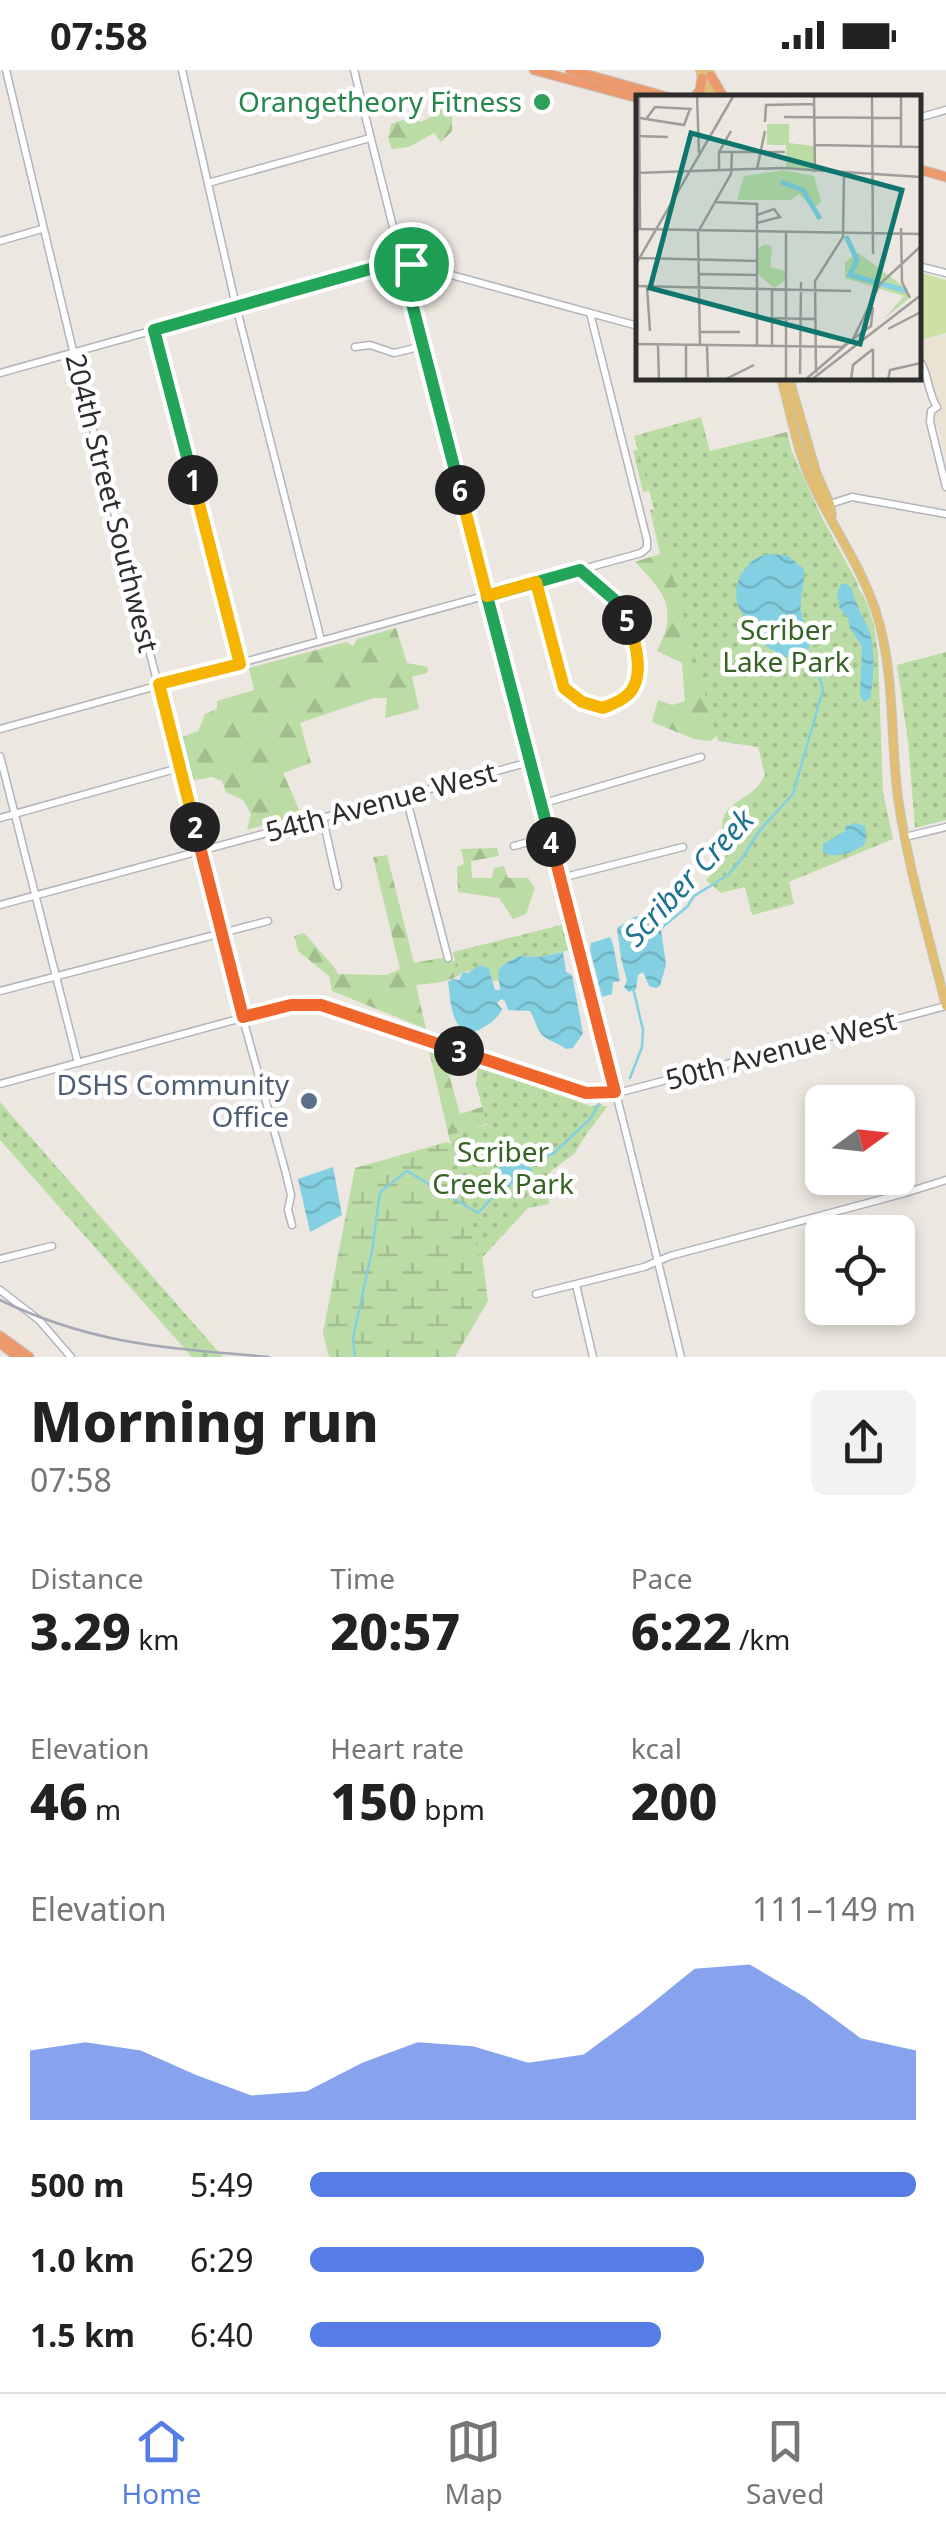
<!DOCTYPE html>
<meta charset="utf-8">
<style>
:root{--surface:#fff;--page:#f2f2f2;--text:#222;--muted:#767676;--line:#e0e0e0;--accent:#567de6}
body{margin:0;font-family:"Noto Sans",sans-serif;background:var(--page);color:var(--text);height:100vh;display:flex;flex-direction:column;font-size:38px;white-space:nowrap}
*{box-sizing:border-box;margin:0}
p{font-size:32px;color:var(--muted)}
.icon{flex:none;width:55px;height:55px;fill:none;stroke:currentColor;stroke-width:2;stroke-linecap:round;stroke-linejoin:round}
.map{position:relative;height:1287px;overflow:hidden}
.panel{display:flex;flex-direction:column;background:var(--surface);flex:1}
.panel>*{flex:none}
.needle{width:65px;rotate:75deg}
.controls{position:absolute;left:805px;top:1015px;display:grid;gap:20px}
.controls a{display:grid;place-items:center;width:110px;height:110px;border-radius:15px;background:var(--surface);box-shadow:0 5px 15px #0003;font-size:50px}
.pin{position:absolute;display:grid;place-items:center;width:85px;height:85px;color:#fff;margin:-42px;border:5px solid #fff;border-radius:50%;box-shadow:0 2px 10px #0007}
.km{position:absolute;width:50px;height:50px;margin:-25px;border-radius:50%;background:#222;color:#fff;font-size:28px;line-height:50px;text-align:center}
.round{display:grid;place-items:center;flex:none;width:105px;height:105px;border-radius:15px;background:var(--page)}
.summary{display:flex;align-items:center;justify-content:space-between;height:170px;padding:0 30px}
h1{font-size:55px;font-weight:800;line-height:75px}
.figures{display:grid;grid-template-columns:repeat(3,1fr);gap:15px;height:170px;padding:10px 30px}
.figures div{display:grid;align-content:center}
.figures b{font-size:50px;font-weight:800}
.figures small{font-size:28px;font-weight:400}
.figures p{font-size:28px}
.chart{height:280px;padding:20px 30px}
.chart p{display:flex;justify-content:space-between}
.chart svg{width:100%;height:180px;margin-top:10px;fill:var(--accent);opacity:.7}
ul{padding:0 30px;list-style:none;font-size:32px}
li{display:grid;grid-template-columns:160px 120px 1fr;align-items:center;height:75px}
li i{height:25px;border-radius:12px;background:var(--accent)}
.status{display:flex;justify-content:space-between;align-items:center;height:70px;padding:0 50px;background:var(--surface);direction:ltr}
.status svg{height:28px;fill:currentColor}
.tab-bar{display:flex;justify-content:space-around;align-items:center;height:140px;border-top:2px solid var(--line);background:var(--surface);font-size:28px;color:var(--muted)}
.tab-bar a{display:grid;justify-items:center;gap:5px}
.tab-bar .active{color:var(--accent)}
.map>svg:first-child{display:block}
.education{fill:#ece2d3}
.forest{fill:url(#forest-firs)}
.wetland{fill:url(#wetland-marsh)}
.park{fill:url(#park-dots)}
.pitch{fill:#cce2a2}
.water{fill:url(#water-waves)}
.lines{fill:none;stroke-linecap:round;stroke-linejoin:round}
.stream{stroke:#82d0e2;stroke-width:2.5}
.minor-casing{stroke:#b2b4bb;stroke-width:9}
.major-casing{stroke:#c4c4c4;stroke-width:10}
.highway-casing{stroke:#c4c4c4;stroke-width:11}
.minor{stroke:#fff;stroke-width:6}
.major{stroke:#e1be72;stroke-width:8}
.highway{stroke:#ec996d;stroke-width:9}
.tram{stroke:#a4a8b5;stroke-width:2.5}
.split-1-casing{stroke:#fff;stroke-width:20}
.split-2-casing{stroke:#fff;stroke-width:20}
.split-3-casing{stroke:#fff;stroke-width:20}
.split-4-casing{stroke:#fff;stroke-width:20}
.split-5-casing{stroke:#fff;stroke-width:20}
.split-6-casing{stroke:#fff;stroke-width:20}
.split-7-casing{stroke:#fff;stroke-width:20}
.split-1{stroke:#22a559;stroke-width:12}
.split-2{stroke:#f5b400;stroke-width:12}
.split-3{stroke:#f0652b;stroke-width:12}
.split-4{stroke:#f0652b;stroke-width:12}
.split-5{stroke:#22a559;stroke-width:12}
.split-6{stroke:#f5b400;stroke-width:12}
.split-7{stroke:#22a559;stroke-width:12}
.leisure-dot{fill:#2e9e5b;stroke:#fff;stroke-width:4}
.service-dot{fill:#5c6f8a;stroke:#fff;stroke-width:4}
.labels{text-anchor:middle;stroke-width:9;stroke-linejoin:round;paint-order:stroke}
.leisure-label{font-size:28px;fill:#27864d;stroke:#fff;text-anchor:end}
.street-label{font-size:28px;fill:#2d2d2d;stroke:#fff}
.park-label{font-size:28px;fill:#366324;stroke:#fff}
.service-label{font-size:28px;fill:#4e5e75;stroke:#fff;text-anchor:end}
.water-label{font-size:30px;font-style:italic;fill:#1e7390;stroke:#fff}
.inset-river{fill:none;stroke:#82d0e2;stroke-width:5}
.inset-road{fill:none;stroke:#a09d99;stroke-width:2.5}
.view{fill:#0f766e;fill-opacity:0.15;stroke:#0f766e;stroke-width:5}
.inset-edge{fill:none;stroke:#2d2d2d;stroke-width:5}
</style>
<div class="status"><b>07:58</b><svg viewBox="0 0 49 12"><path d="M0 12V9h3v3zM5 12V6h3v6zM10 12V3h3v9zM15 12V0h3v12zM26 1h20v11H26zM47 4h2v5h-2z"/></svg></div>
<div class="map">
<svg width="946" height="1287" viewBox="0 0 946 1287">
<defs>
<pattern id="forest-firs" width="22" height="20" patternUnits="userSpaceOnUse" patternTransform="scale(2.5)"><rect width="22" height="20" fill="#bcdca5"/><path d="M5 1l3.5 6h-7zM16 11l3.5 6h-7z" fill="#a2bd8e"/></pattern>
<pattern id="wetland-marsh" width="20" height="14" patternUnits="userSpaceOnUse" patternTransform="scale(2.5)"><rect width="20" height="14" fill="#bcdca5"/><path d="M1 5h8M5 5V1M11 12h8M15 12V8" fill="none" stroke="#a2bd8e"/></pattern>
<pattern id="park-dots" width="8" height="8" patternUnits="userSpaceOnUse" patternTransform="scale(2.5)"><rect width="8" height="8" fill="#bcdca5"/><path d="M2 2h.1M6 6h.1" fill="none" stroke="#a2bd8e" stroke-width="1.8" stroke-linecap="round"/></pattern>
<pattern id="water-waves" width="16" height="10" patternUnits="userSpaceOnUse" patternTransform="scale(2.5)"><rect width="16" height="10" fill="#82d0e2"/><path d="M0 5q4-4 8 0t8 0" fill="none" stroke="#71b3c2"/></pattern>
</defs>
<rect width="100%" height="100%" fill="#ede7e1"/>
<polygon class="education" points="946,265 946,386 919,286 918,273"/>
<g class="forest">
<polygon points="452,18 461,36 452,43 452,61 441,72 434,63 409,77 392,79 388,68 391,54 411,47 421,52 431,47 445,36 441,21"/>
<path d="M787,362L796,400L858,514L774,710L734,750L723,766C718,734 739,735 757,717C764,710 767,697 770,688L736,646L711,671L694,669L652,652L658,630L672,635L685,631L682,593L657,581C679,539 665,523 635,492L660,484L650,440L669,436L661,417L643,422L633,381L653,375L706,382Z"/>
<polygon points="396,558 407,593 428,597 427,603 412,607 419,639 385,648 387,628 373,628 300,653 311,693 283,703 301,744 247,760 251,744 243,730 226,722 222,711 212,707 190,711 180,668 198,661 205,644 217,639 217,631 254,620 249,598 346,572 353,576 357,569"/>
<polygon points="497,778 499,786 471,791 472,808 492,808 494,798 504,796 508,808 528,808 535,818 526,844 513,849 499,828 458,822 457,797 464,794 461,779"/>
<path d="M387,785L414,893L440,888L459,892L519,886L503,895L498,901L500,911H493L489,898L463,902C451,913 432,913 416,915L426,959L332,921L329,906L298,881L294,866L304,863L334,897L338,904L387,905L400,899L373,787Z"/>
<polygon points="429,981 444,987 460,1044 482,1037 510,1051 486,1054 470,1060 462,1076 450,1071"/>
</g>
<polygon class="wetland" points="597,1034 603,1034 579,1072 517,1136 482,1185 488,1231 455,1287 329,1287 323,1263 355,1098 447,1072 470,1082 572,1059"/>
<g class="park">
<polygon points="701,347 711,385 785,366 826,457 867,533 874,556 878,583 883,722 893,769 789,812 794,834 752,845 745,817 721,823 706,810 725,788 731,747 767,713 758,677 718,671 634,366"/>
<polygon points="946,582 946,750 915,758 908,672 897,595"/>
<polygon points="565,854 571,880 538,887 519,886 457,903 453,882"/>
<polygon points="478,997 591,1036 608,1036 587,1063 574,1084 547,1104 549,1134 528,1138 480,1190 449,1065 487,1055 476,1014"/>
<polygon points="0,1032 223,1287 192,1287 0,1070"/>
</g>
<polygon class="pitch" points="919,202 946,210 946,263 919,271"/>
<g class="water">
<path d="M769,484L787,485L804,499C806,513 799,526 801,541C804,561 817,565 804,588L796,591C784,585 763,578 755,566C754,564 755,561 754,558C749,548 739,543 737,532C733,509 747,488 769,484Z"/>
<path d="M841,514H846L852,518C854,534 865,548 870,563C875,578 874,613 870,628L864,632L860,626L862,577L850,558L848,548L839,537L837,523Z"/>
<path d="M855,753L865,756L866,770L863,776C851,782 835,790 823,782V774L845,761L846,756Z"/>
<polygon points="654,843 659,846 666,895 660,916 656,918 649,916 643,902 638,905 636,919 629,922 624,917 627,911 621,888 617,858 634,847"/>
<polygon points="610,867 613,874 620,911 613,912 612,924 602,927 590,880 591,873"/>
<path d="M563,882L566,902L572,905L583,963L573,978L566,979C558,972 545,971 540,962C535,955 535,949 530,941L508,940L505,931L501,929L497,933L502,939C497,951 482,959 470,964C450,956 451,931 448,912L453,909L459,910L463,902L468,903L480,895L489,898L495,920H500L498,901L503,895L519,886L538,887Z"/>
<path d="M523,1083L533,1101L519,1103L510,1117L489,1114C497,1097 504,1088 523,1083Z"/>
<polygon points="333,1097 342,1145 310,1162 298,1109"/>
</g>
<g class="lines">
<g class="stream">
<polyline points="660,859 687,837 694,826 728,805 743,787 760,760 793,724 823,620 819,605 804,588"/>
<polyline points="630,1008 642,977 643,960 633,918"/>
<polyline points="530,1093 554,1083 590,1049 599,1034"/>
<polyline points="355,1287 353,1268 372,1181 380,1122 407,1101 478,1143 501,1118"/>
</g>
<defs>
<g id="minor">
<polyline points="6,0 75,289 245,956 285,1100 291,1125 288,1140 292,1155"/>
<polyline points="182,0 236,236 321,570"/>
<path d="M354,0C459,430 578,857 681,1287"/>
<polyline points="918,48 946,40"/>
<polyline points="208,113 370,68"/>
<polyline points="0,171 42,159"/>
<polyline points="918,196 946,203"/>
<polyline points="408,217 413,202 422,197"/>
<polyline points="154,260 240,594"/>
<polyline points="355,277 370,275 394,283 423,276"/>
<path d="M918,289C929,302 927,322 937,337L931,341L930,352L946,417"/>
<polyline points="0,303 395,193 422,197 638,256"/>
<polyline points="830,434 852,427 946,444"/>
<path d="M536,512L564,618L582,633L603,638C612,634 623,630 630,622C647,601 632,552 617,533C607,521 592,511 581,501"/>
<polyline points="0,659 641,483 647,478 647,470 590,243"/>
<polyline points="0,686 78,993"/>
<polyline points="406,727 448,888"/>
<polyline points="541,734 701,687"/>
<polyline points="0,748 179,698"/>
<polyline points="323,749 338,816"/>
<polyline points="905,767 946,757"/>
<polyline points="514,776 550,766"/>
<polyline points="561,808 683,777"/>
<polyline points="0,835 530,692"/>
<polyline points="0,921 268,851"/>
<polyline points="0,1014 282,937 307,933 330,937 586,1023 625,1021 946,936"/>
<polyline points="0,1189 52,1176"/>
<polyline points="576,1215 593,1287"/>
<polyline points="0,1220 39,1250 71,1287"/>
<polyline points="536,1224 644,1197 670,1186 905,1123 946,1110"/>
</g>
<g id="major">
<polyline points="700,0 707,28"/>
<polyline points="709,0 716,28"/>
<path d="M781,308C791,344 797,383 814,417C839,469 872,511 883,569C894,621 891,675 898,728C908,798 929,867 946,936"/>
<polyline points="789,308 816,402 830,434 832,445"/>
</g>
<g id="highway">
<polyline points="534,0 638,28"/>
<polyline points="570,0 671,28"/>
<polyline points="711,6 724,28"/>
<polyline points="694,28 700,20 702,8"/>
<polyline points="918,99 946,107"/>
<polyline points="0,1266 29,1287"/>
<polyline points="0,1273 18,1287"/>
</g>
</defs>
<use href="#minor" class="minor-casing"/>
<use href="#major" class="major-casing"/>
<use href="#highway" class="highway-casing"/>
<use href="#minor" class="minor"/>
<use href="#major" class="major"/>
<use href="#highway" class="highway"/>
<path class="tram" d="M0,1230C93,1275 169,1278 269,1287"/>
</g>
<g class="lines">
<defs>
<polyline id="split-1" points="193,410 154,260 395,192 411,194"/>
<polyline id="split-2" points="193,410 240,594 159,614 195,757"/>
<polyline id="split-3" points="195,757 243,947 291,935 321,935 459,981"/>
<polyline id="split-4" points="459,981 586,1023 615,1022 551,772"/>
<polyline id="split-5" points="551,772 487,526 580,500 617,532 627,550"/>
<path id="split-6" d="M460,420L487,526L536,512L564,618L582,632L603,638C610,635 619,632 625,627C647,611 636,571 627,550"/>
<polyline id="split-7" points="411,194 422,197 413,202 408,218 460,420"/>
</defs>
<use href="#split-1" class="split-1-casing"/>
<use href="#split-2" class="split-2-casing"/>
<use href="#split-3" class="split-3-casing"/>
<use href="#split-4" class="split-4-casing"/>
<use href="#split-5" class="split-5-casing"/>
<use href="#split-6" class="split-6-casing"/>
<use href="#split-7" class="split-7-casing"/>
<use href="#split-1" class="split-1"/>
<use href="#split-2" class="split-2"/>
<use href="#split-3" class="split-3"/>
<use href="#split-4" class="split-4"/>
<use href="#split-5" class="split-5"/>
<use href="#split-6" class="split-6"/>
<use href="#split-7" class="split-7"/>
</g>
<circle class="leisure-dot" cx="542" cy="32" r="10"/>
<circle class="service-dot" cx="309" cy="1031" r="10"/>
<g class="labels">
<g class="leisure-label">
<text x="522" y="42">Orangetheory Fitness</text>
</g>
<g class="street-label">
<text transform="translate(112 433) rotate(76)" y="10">204th Street Southwest</text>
<text transform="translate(381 732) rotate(-15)" y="10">54th Avenue West</text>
<text transform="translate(781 980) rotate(-15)" y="10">50th Avenue West</text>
</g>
<g class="park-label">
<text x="786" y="570">Scriber<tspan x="786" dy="32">Lake Park</tspan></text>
<text x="503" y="1092">Scriber<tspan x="503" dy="32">Creek Park</tspan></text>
</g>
<g class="service-label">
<text x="289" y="1025">DSHS Community<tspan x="289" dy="32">Office</tspan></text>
</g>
<g class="water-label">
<text transform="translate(689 808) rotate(-47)" y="10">Scriber Creek</text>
</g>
</g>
<g transform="translate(636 25)">
<rect width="285" height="285" fill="#ede7e1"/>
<path d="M130,149L136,152L134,172L149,176V186L138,193L122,179V153Z" fill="#bcdca5"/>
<path d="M222,158L271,194L272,204L248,224L268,201L209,183V167Z" fill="#bcdca5"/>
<path d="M131,29H153V48L178,51V77L150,72V50H131ZM147,75L178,81L185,107L177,113L163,99L155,105H101L108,81Z" fill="#bcdca5"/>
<path class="inset-river" d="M145,87L167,95L184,124M210,141L221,165L214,180L271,196"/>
<path class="inset-road" d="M3,0L4,134M61,0L63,58M178,0L179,77M236,0L237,159M265,0V52M148,22L265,23M4,23L48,30L54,14M11,23L19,12L56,14M129,27L130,10L178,9M0,41L32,42M179,50L285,52M83,57H149M121,74L129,36M83,75V57L95,36M0,78L146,73L285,82M79,107L121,109V252M121,120L138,114L144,122L121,128M265,133L266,187L274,203M0,134L285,139M150,137V285M4,163L121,166M0,169L98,0M64,179L121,180M0,191L215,196M11,192L14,236M136,194V251M122,223L179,224M252,234L285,217M64,237H104M0,249L206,252L235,231L237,212M22,250L23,285M64,250L62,137L95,79L96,57M50,251V285M71,251L72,282M237,254V285M180,278L179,186L207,142L208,79M164,279L165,187M88,285L118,270M169,285L217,244L244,189L285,151M175,285L285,200M215,285L217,270L237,254M252,285L254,275L285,268"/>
<path class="view" d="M55,38L266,95L224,249L14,193Z"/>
<rect width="285" height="285" class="inset-edge"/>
</g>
</svg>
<div class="controls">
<a><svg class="needle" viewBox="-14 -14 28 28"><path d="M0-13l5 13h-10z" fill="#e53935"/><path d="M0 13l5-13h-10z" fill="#767676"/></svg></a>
<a><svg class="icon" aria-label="locate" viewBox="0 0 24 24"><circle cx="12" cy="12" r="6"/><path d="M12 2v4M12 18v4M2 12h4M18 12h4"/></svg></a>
</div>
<div class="pin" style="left:411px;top:194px;background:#1e9e55"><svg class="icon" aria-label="arrive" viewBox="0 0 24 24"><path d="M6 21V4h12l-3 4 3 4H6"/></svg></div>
<b class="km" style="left:193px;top:410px">1</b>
<b class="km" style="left:195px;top:757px">2</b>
<b class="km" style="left:459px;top:981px">3</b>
<b class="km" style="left:551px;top:772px">4</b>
<b class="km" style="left:627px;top:550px">5</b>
<b class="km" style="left:460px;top:420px">6</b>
</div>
<section class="panel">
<div class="summary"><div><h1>Morning run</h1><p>07:58</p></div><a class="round"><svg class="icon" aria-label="share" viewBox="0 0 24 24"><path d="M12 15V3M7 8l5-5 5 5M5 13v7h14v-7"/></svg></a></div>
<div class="figures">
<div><p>Distance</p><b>3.29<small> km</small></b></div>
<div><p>Time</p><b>20:57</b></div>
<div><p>Pace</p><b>6:22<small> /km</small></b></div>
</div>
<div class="figures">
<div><p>Elevation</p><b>46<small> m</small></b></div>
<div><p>Heart rate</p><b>150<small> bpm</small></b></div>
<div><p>kcal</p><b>200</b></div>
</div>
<div class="chart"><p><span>Elevation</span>111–149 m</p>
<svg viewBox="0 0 160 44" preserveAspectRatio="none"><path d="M0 44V27L10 25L20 27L30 33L40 38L50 37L60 30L70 25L80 26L90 30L100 28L110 18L120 7L130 6L140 14L150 24L160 27V44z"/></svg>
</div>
<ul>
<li><b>500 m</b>5:49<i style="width:100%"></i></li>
<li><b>1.0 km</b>6:29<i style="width:65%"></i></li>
<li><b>1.5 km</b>6:40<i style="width:58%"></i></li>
</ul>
</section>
<nav class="tab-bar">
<a class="active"><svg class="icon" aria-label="home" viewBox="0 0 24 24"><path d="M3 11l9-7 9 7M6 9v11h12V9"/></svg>Home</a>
<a><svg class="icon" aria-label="map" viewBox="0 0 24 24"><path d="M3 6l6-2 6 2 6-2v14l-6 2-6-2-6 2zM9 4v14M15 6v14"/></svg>Map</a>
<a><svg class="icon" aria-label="saved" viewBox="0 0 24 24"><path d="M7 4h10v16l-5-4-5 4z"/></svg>Saved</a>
</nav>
